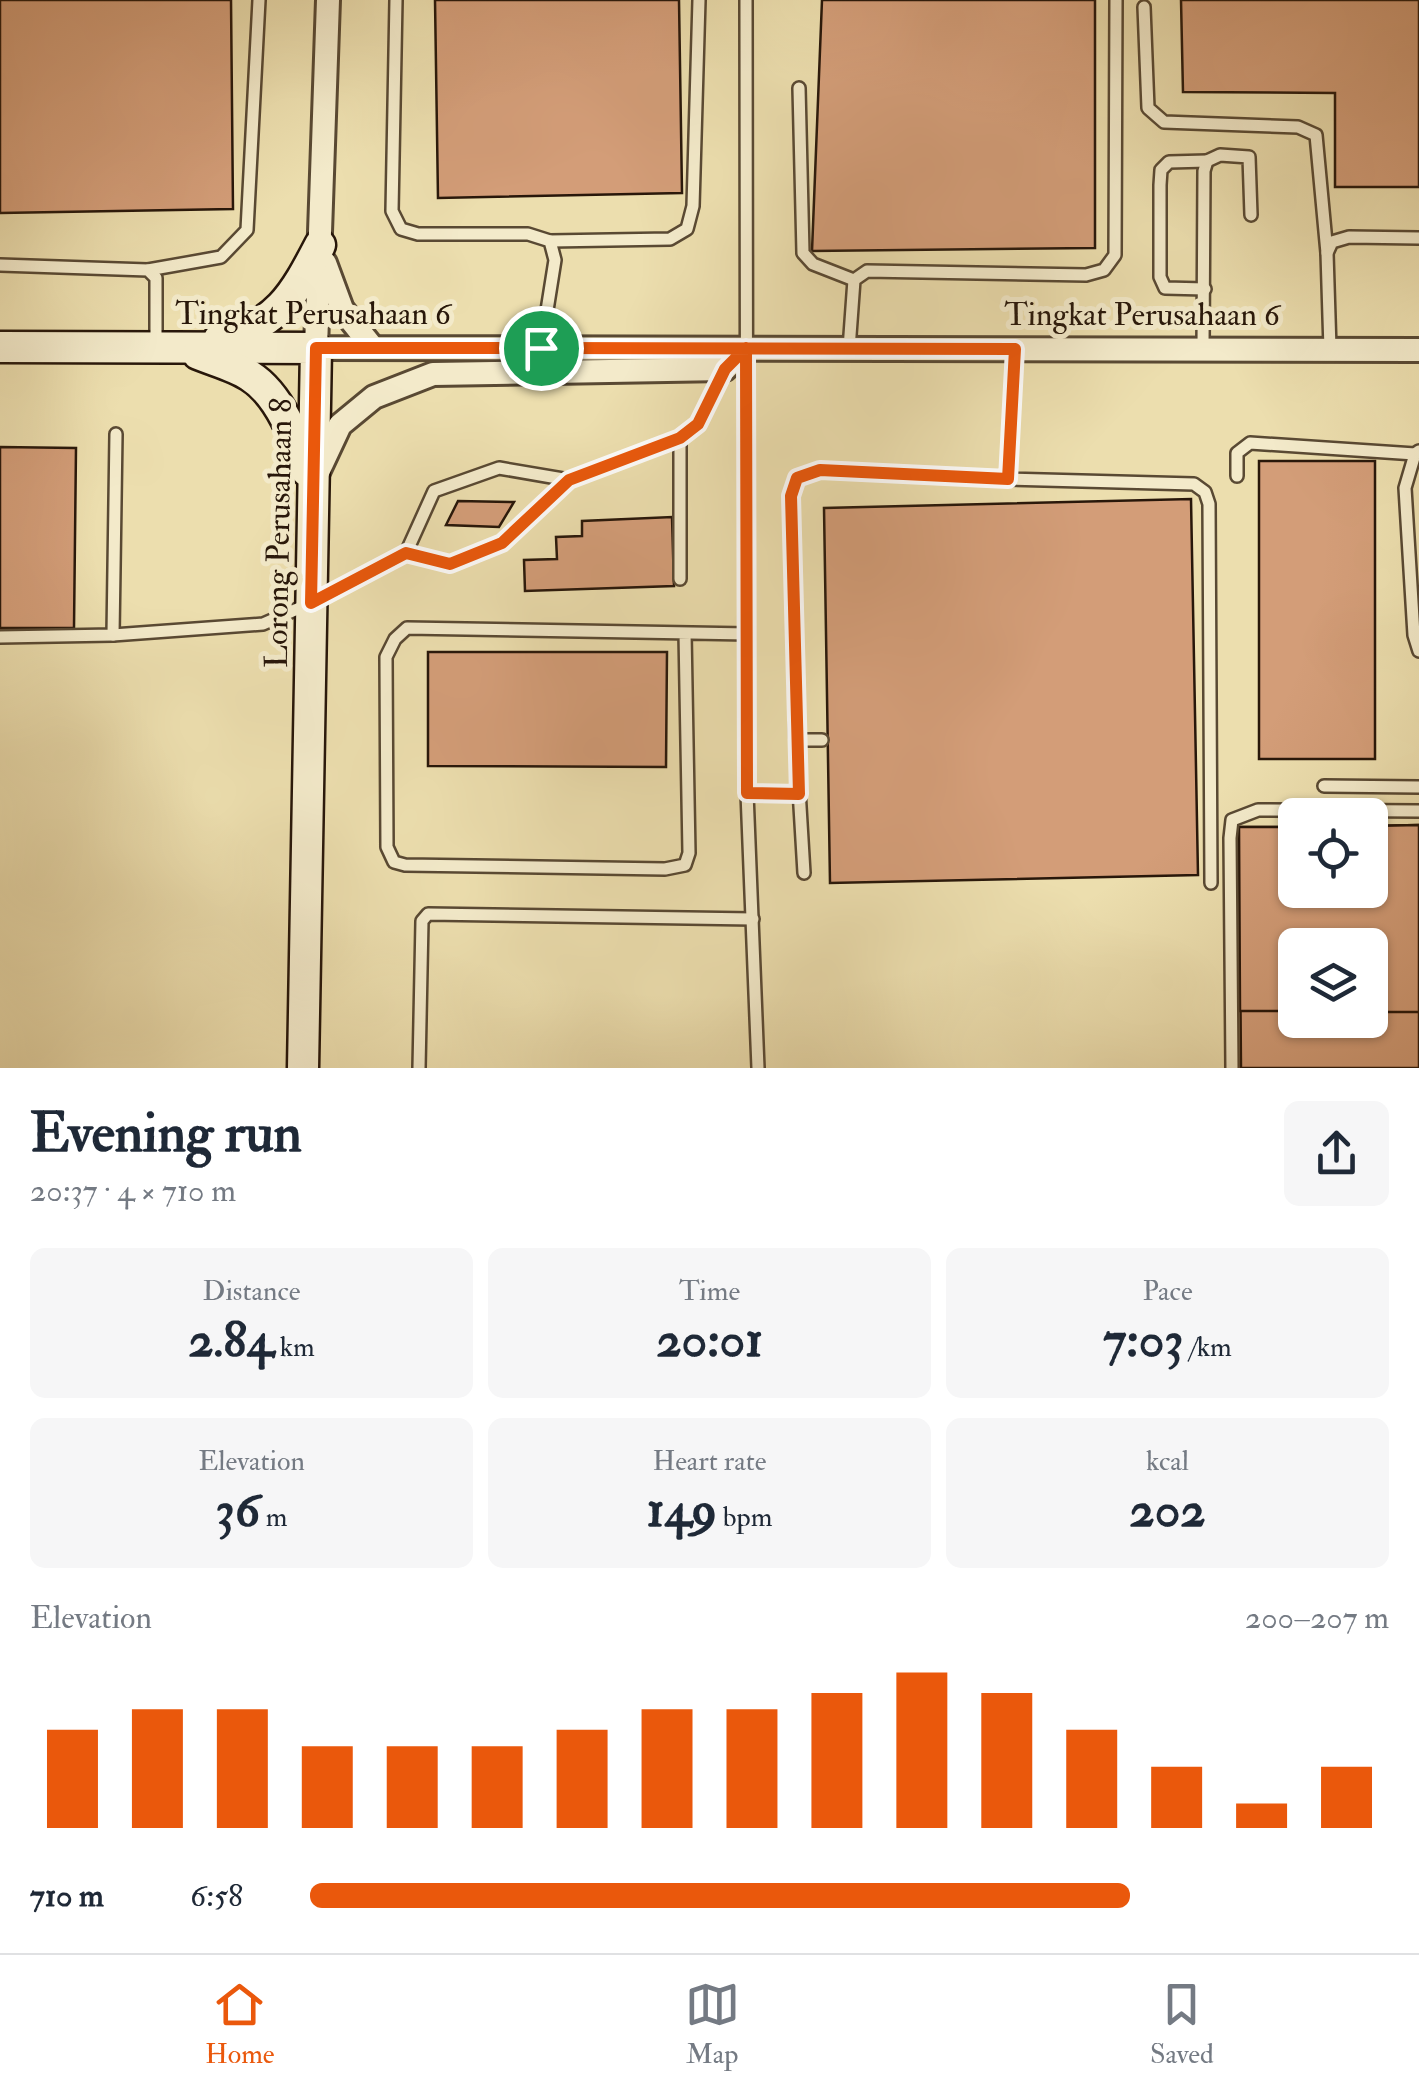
<!DOCTYPE html>
<meta charset="utf-8">
<style>
:root{--surface:#fff;--page:#f6f6f7;--text:#1f2937;--muted:#747a83;--line:#e0e1e3;--accent:#ea580c}
body{margin:0;font-family:"IM FELL Double Pica",serif;background:var(--page);color:var(--text);height:100vh;display:flex;flex-direction:column;font-size:38px;white-space:nowrap}
*{box-sizing:border-box;margin:0}
p{font-size:32px;color:var(--muted)}
.icon{flex:none;width:55px;height:55px;fill:none;stroke:currentColor;stroke-width:2;stroke-linecap:round;stroke-linejoin:round}
.map{position:relative;height:1068px;overflow:hidden}
.side{display:flex;flex-direction:column;background:var(--surface);flex:1}
.side>*{flex:none}
.controls{position:absolute;left:1278px;top:798px;display:grid;gap:20px}
.controls a{display:grid;place-items:center;width:110px;height:110px;border-radius:15px;background:var(--surface);box-shadow:0 2px 8px #0004;font-size:50px}
.pin{position:absolute;display:grid;place-items:center;width:85px;height:85px;color:#fff;margin:-42px;border:5px solid #fff;border-radius:50%;box-shadow:0 2px 10px #0007}
.round{display:grid;place-items:center;flex:none;width:105px;height:105px;border-radius:15px;background:var(--page)}
.summary{display:flex;align-items:center;justify-content:space-between;height:170px;padding:0 30px}
h1{font-size:55px;font-weight:700;line-height:75px}
.figures{display:grid;grid-template-columns:repeat(3,1fr);gap:15px;height:170px;padding:10px 30px}
.figures div{display:grid;align-content:center;border-radius:15px;background:var(--page);text-align:center}
.figures b{font-size:50px;font-weight:700}
.figures small{font-size:28px;font-weight:400}
.figures p{font-size:28px}
.chart{height:280px;padding:20px 30px}
.chart p{display:flex;justify-content:space-between}
.chart svg{width:100%;height:180px;margin-top:10px;stroke:var(--accent);stroke-width:6}
ul{padding:0 30px;list-style:none;font-size:32px}
li{display:grid;grid-template-columns:160px 120px 1fr;align-items:center;height:75px}
li i{height:25px;border-radius:12px;background:var(--accent)}
.tabs{display:flex;justify-content:space-around;align-items:center;height:140px;border-top:2px solid var(--line);background:var(--surface);font-size:28px;color:var(--muted)}
.tabs a{display:grid;justify-items:center;gap:5px}
.tabs .active{color:var(--accent)}
.map>svg:first-child{display:block}
.building{fill:#d39d78;stroke:#28170a;stroke-width:2.5;fill-rule:evenodd}
.lines{fill:none;stroke-linecap:round;stroke-linejoin:round}
.lane-casing{stroke:#594933;stroke-width:16}
.street-casing{stroke:#594933;stroke-width:28}
.secondary-casing{stroke:#28170a;stroke-width:35}
.lane{stroke:#f3eaca;stroke-width:11}
.street{stroke:#f3eaca;stroke-width:22}
.secondary{stroke:#f3eaca;stroke-width:30}
.route-casing{stroke:#fff;stroke-width:20}
.route{stroke:#ea580c;stroke-width:12}
.labels{text-anchor:middle;stroke-width:10;stroke-linejoin:round;paint-order:stroke}
.street-label{font-size:32px;fill:#28170a;stroke:#f3eaca}
</style>
<div class="map">
<svg width="1419" height="1068" viewBox="0 0 1419 1068">
<rect width="100%" height="100%" fill="#ecdeae"/>
<filter id="stains"><feTurbulence type="fractalNoise" baseFrequency=".002" numOctaves="4"/><feColorMatrix values="0 0 0 0 .2 0 0 0 0 .09 0 0 0 0 .02 0 0 0 .5 -.17"/></filter>
<radialGradient id="worn" r=".72"><stop offset=".6" stop-color="#630" stop-opacity="0"/><stop offset="1" stop-color="#630" stop-opacity=".3"/></radialGradient>
<g class="building">
<polygon points="0,0 231,0 233,209 0,213"/>
<polygon points="435,0 679,0 682,193 438,198"/>
<polygon points="822,0 1095,0 1095,248 812,251"/>
<polygon points="1181,0 1419,0 1419,187 1335,187 1335,93 1183,92"/>
<polygon points="0,447 76,448 74,628 0,628"/>
<rect x="1259" y="461" width="116" height="298"/>
<polygon points="1191,499 1198,875 830,883 824,508"/>
<polygon points="458,501 514,502 499,527 446,525"/>
<polygon points="672,517 674,586 525,591 524,560 557,559 556,537 582,536 582,521"/>
<polygon points="428,652 667,652 666,767 428,766"/>
<path d="M1419,825V1068H1241L1239,827H1295V890H1370V826ZM1295,945H1370V1020H1295Z"/>
<polygon points="1419,825 1419,1012 1370,1012 1370,945 1295,945 1295,1011 1240,1011 1239,827 1295,827 1295,890 1370,890 1370,826"/>
</g>
<g class="lines">
<defs>
<g id="lane">
<polyline points="396,0 392,211 401,229 418,234 528,234 550,241 555,260 541,348"/>
<polyline points="746,0 747,793 758,1068"/>
<polyline points="1144,7 1148,108 1164,122 1298,127 1316,135 1327,253"/>
<polyline points="799,88 803,253 813,264 854,280"/>
<polyline points="550,241 670,239 687,229 693,206 699,0"/>
<polyline points="0,265 148,270 156,278 156,347"/>
<polyline points="148,270 221,257 247,230 259,0"/>
<polyline points="1205,289 1165,288 1160,277 1160,185 1161,170 1169,162 1207,161"/>
<polyline points="849,349 854,280 867,271 1086,275 1104,270 1115,255 1116,0"/>
<polyline points="1015,349 1008,479 1194,484 1205,492 1209,504 1211,883"/>
<polyline points="1203,349 1204,171 1207,161 1220,155 1249,157 1251,215"/>
<polyline points="1330,349 1327,253 1332,242 1349,237 1419,238"/>
<polyline points="680,438 680,579"/>
<polyline points="1419,451 1415,454 1405,488 1414,635 1419,651"/>
<polyline points="1237,476 1237,453 1250,443 1415,454"/>
<polyline points="406,553 434,491 499,468 569,480"/>
<polyline points="685,633 689,853 685,865 665,869 405,865 394,862 387,847 386,657 395,639 407,628 748,634"/>
<polyline points="113,635 116,434"/>
<polyline points="0,637 113,635 263,624 311,603 406,553 450,564 502,543 569,480 680,438 698,425 725,369"/>
<polyline points="796,740 822,740"/>
<polyline points="1324,786 1419,787"/>
<polyline points="747,793 799,793"/>
<polyline points="804,873 796,740 791,497 797,478 819,470 1008,479"/>
<polyline points="419,1068 422,921 428,914 753,919"/>
<polyline points="1232,1068 1230,838 1232,820 1258,810 1419,811"/>
</g>
<g id="street">
<polyline points="328,0 316,348 1419,350"/>
<polyline points="325,263 342,309 373,348"/>
<polyline points="318,472 340,425 374,397 433,374 725,369 746,348"/>
</g>
<g id="secondary">
<path d="M219,339C277,326 294,295 320,245"/>
<polyline points="0,347 316,348 303,1068"/>
<path d="M198,354C215,361 235,366 250,376C280,395 296,439 307,471"/>
</g>
</defs>
<use href="#lane" class="lane-casing"/>
<use href="#street" class="street-casing"/>
<use href="#secondary" class="secondary-casing"/>
<use href="#lane" class="lane"/>
<use href="#street" class="street"/>
<use href="#secondary" class="secondary"/>
</g>
<g class="lines">
<defs>
<polyline id="route" points="541,348 316,348 311,603 406,553 450,564 502,543 569,480 680,438 698,424 725,369 746,348 747,793 799,794 791,496 797,478 820,470 1008,479 1015,349 541,348"/>
</defs>
<use href="#route" class="route-casing"/>
<use href="#route" class="route"/>
</g>
<g class="labels">
<g class="street-label">
<text x="313" y="324">Tingkat Perusahaan 6</text>
<text x="1142" y="325">Tingkat Perusahaan 6</text>
<text transform="translate(278 533) rotate(-89)" y="11">Lorong Perusahaan 8</text>
</g>
</g>
<rect width="100%" height="100%" filter="url(#stains)"/>
<rect width="100%" height="100%" fill="url(#worn)"/>
</svg>
<div class="controls">
<a><svg class="icon" aria-label="locate" viewBox="0 0 24 24"><circle cx="12" cy="12" r="6"/><path d="M12 2v4M12 18v4M2 12h4M18 12h4"/></svg></a>
<a><svg class="icon" aria-label="layers" viewBox="0 0 24 24"><path d="M12 4l9 5-9 5-9-5zM3 14l9 5 9-5"/></svg></a>
</div>
<div class="pin" style="left:541px;top:348px;background:#1e9e55"><svg class="icon" aria-label="arrive" viewBox="0 0 24 24"><path d="M6 21V4h12l-3 4 3 4H6"/></svg></div>
</div>
<section class="side">
<div class="summary"><div><h1>Evening run</h1><p>20:37 · 4 × 710 m</p></div><a class="round"><svg class="icon" aria-label="share" viewBox="0 0 24 24"><path d="M12 15V3M7 8l5-5 5 5M5 13v7h14v-7"/></svg></a></div>
<div class="figures">
<div><p>Distance</p><b>2.84<small> km</small></b></div>
<div><p>Time</p><b>20:01</b></div>
<div><p>Pace</p><b>7:03<small> /km</small></b></div>
</div>
<div class="figures">
<div><p>Elevation</p><b>36<small> m</small></b></div>
<div><p>Heart rate</p><b>149<small> bpm</small></b></div>
<div><p>kcal</p><b>202</b></div>
</div>
<div class="chart"><p><span>Elevation</span>200–207 m</p>
<svg viewBox="0 0 160 44" preserveAspectRatio="none"><path d="M5 44V20M15 44V15M25 44V15M35 44V24M45 44V24M55 44V24M65 44V20M75 44V15M85 44V15M95 44V11M105 44V6M115 44V11M125 44V20M135 44V29M145 44V38M155 44V29"/></svg>
</div>
<ul>
<li><b>710 m</b>6:58<i style="width:76%"></i></li>
</ul>
</section>
<nav class="tabs">
<a class="active"><svg class="icon" aria-label="home" viewBox="0 0 24 24"><path d="M3 11l9-7 9 7M6 9v11h12V9"/></svg>Home</a>
<a><svg class="icon" aria-label="map" viewBox="0 0 24 24"><path d="M3 6l6-2 6 2 6-2v14l-6 2-6-2-6 2zM9 4v14M15 6v14"/></svg>Map</a>
<a><svg class="icon" aria-label="saved" viewBox="0 0 24 24"><path d="M7 4h10v16l-5-4-5 4z"/></svg>Saved</a>
</nav>
